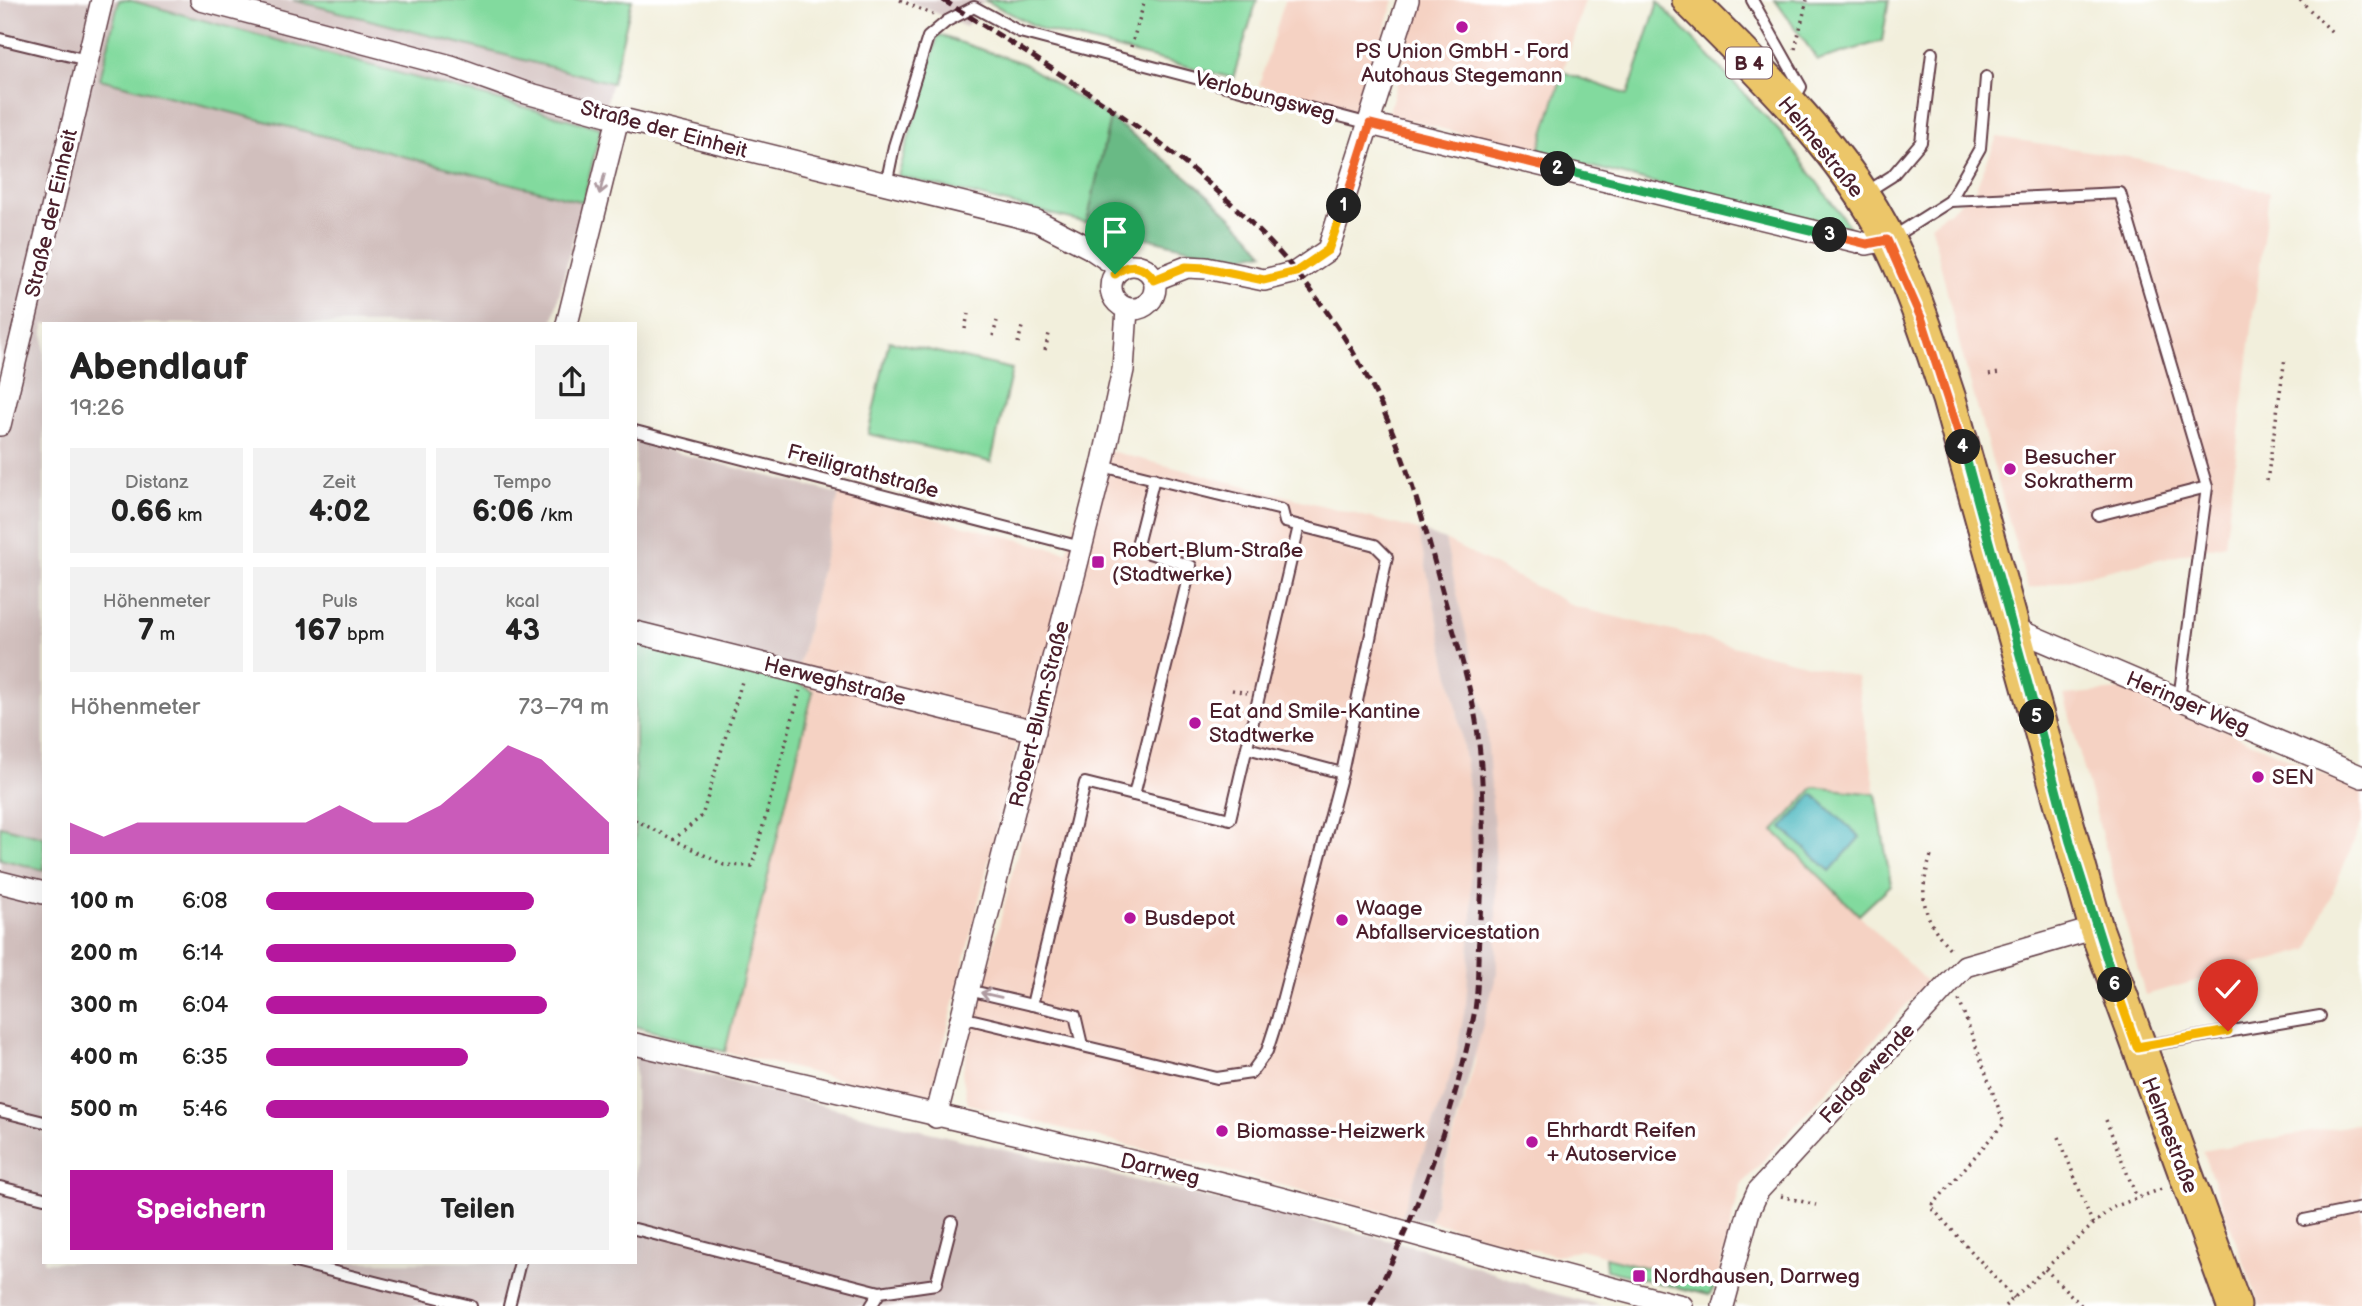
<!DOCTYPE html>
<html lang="de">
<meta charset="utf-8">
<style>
:root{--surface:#fff;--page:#f2f2f2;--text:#222;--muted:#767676;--accent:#b5179e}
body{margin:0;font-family:"Balsamiq Sans",sans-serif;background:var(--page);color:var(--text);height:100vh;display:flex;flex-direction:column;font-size:26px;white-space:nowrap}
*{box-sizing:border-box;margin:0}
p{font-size:23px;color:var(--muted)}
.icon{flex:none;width:38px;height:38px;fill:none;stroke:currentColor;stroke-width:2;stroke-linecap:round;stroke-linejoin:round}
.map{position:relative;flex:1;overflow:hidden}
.details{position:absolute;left:42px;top:322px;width:595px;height:942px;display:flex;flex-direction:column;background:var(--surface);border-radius:0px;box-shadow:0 7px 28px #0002}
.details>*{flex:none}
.pin{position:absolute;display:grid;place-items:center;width:60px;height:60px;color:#fff;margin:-72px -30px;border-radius:50% 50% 50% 0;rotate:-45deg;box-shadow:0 0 7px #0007}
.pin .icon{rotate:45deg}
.km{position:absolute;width:35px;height:35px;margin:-18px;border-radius:50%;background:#222;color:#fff;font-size:19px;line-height:35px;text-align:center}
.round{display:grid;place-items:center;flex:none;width:74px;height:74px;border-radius:0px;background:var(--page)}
.headline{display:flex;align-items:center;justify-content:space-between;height:119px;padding:0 28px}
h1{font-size:38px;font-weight:600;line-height:52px}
.figures{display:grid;grid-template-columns:repeat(3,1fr);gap:10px;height:119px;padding:7px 28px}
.figures div{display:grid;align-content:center;border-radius:0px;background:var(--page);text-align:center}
.figures b{font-size:30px;font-weight:600}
.figures small{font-size:19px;font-weight:400}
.figures p{font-size:19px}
.chart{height:196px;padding:14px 28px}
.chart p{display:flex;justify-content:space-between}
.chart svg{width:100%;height:126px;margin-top:7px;fill:var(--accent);opacity:.7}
.action{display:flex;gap:14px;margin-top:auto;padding:14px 28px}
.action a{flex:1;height:80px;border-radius:0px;background:var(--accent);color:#fff;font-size:28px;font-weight:600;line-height:80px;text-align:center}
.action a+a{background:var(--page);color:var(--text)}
ul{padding:0 28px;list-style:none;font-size:23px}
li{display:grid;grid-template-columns:112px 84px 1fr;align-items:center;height:52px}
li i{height:18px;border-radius:9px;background:var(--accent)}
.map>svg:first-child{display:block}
.built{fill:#f5d2c3}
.industrial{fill:#d1bfbd}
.green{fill:#82da9e;stroke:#667c64;stroke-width:2}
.forest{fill:#69ba85;stroke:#5a6c58;stroke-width:2}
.water{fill:#46b6be;stroke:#486a74;stroke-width:2}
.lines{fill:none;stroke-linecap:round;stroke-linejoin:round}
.lane-casing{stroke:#633e46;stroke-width:14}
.street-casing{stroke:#633e46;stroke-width:24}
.primary-casing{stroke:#633e46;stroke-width:37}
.path{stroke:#633e46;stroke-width:3.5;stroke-dasharray:2 5;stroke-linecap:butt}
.lane{stroke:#fff;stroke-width:10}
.street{stroke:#fff;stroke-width:21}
.primary{stroke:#ecc669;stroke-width:33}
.rail{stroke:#4a1f2b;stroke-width:5;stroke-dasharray:10 5;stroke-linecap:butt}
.oneway{stroke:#ae9aa0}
.split-1-casing{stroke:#fff;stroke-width:14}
.split-2-casing{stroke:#fff;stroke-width:14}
.split-3-casing{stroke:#fff;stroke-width:14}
.split-4-casing{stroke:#fff;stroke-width:14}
.split-5-casing{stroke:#fff;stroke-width:14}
.split-6-casing{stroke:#fff;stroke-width:14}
.split-7-casing{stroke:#fff;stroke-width:14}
.split-1{stroke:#f5b400;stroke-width:9}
.split-2{stroke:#f0652b;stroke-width:9}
.split-3{stroke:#22a559;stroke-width:9}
.split-4{stroke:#f0652b;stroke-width:9}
.split-5{stroke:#22a559;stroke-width:9}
.split-6{stroke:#22a559;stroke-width:9}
.split-7{stroke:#f5b400;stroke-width:9}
.poi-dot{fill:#b5179e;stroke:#fff;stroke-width:2.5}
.labels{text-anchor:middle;stroke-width:7;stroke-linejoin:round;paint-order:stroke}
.shield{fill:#fff;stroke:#80626b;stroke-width:2}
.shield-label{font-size:19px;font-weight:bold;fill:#4a1f2b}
.poi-label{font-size:21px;fill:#4a1f2b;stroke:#fff;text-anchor:start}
.street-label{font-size:21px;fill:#4a1f2b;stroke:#fff}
</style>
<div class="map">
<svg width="2362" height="1306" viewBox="0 0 2362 1306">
<rect width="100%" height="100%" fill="#fff"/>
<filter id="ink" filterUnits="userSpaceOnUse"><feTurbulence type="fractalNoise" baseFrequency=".0143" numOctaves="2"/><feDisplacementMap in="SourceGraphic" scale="14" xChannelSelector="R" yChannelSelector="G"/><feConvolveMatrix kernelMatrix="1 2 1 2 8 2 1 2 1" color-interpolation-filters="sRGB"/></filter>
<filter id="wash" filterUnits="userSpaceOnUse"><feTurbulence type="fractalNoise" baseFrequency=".00686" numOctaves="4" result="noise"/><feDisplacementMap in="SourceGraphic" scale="28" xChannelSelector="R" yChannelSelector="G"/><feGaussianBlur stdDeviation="1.57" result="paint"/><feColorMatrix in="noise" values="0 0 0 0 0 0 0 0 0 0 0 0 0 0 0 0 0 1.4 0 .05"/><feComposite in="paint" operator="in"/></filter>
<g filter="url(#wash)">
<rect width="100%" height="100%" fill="#f2efdc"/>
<g class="built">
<polygon points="1285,0 1394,0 1359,113 1259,85"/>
<polygon points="1420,0 1585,0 1538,153 1388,115"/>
<polygon points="1997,137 2135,158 2269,192 2225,544 2028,589 1961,350 1931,225 1974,192"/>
<polygon points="1094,447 1418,530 1457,709 1468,779 1472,914 1466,1003 1454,1066 1401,1216 968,1104 962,1073 1044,746 1018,741 930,1101 725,1052 813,691 795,682 839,494 1067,552"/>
<polygon points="1445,540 1576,607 1857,677 1876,794 1814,787 1774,832 1927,982 1741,1185 1716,1285 1580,1249 1556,1256 1430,1221 1475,1062 1486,721"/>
<polygon points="2131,689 2362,791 2362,822 2308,950 2145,995 2064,695"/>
<polygon points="2362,1123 2362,1306 2260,1306 2202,1151"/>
</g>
<g class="industrial">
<polygon points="0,0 632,0 552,324 44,324 44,1262 635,1262 635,1057 912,1128 1422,1248 1548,1292 1602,1306 0,1306"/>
<polygon points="907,0 984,0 966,27"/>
<polygon points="635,442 839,494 795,682 635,642"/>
<polygon points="1418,530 1445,540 1486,721 1495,842 1497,973 1430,1221 1401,1216 1454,1066 1466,1003 1472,914 1468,779 1457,709"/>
</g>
<g class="green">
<polygon points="119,0 129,0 601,128 583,202 100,79"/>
<polygon points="293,0 632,0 612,83"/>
<polygon points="984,0 1257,0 1233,78 1043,30"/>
<polygon points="1775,0 1889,0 1882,41 1818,60"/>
<polygon points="1658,2 1782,134 1851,229 1764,211 1538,153 1563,72 1628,95"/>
<polygon points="938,35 1022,63 1110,118 1087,223 898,176"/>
<polygon points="889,341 1012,369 991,462 868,434"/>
<polygon points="635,642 795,682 813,691 725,1052 635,1026"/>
<polygon points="1814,787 1876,794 1891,885 1859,915 1774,831"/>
<polygon points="0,826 44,837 44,870 0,859"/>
<polygon points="1605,1257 1716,1285 1709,1295 1606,1270"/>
</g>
<path class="forest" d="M1110,118C1166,159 1219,199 1264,252L1231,259L1087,223Z"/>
<polygon class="water" points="1813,794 1860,837 1830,871 1782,828"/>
</g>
<g filter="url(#ink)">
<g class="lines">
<defs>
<g id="lane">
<polyline points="1752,0 1801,87 1793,101"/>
<polyline points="0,39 87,60"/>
<polyline points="886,185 894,146 928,37 947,21 974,7 1020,32 1370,124"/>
<polyline points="1865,193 1892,176 1921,142 1932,53"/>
<polyline points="1950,201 2120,193 2207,487 2179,699"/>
<polyline points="1893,237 1950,201 1980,148 1986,77"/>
<polyline points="635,431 1081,547"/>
<polyline points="2098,515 2207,487"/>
<polyline points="1247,748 1342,773"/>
<polyline points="1134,795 1191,566 1136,549 1154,478"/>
<polyline points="968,990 1075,1015 1082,1045"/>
<polyline points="1032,1005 1085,783 1230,819 1299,526"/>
<polyline points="961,1017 1217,1078 1251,1073 1267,1051 1277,1020 1342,773 1387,557 1375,545 1285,522 1282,510 1102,466"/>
<polyline points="2143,1046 2320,1016"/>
<polyline points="0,1111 44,1122"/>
<polyline points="0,1187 44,1198"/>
<polyline points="2304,1220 2362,1208"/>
<polyline points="635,1229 880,1292"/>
<polyline points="295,1262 471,1306"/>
<polyline points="509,1306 520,1262"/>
<polyline points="871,1306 880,1292 936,1284 952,1222"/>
</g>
<g id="street">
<polyline points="201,0 451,66 523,92 618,118 1037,221 1090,248 1121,269"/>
<polyline points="1370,124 1867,244 1887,240"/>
<circle cx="1133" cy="287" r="22"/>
<polyline points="1154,280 1187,267 1206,268 1264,280 1296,272 1328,250 1408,0"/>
<polyline points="567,324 618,118"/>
<polyline points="0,425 102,0"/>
<polyline points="2013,628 2362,777"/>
<polyline points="635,632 1035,731"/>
<polyline points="0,882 44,893"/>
<path d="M635,1044C830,1091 1026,1134 1221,1183C1375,1221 1527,1268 1682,1306"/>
<polyline points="936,1117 1102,466 1123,370 1127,309"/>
<polyline points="1723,1306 1749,1211 1758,1191 1965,966 2096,928"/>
</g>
<path id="primary" d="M1689,0C1749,60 1815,123 1862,194C1903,255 1926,330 1949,399L2096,928L2234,1306"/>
</defs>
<use href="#lane" class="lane-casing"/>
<use href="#street" class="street-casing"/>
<use href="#primary" class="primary-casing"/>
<g class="path">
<polyline points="900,0 933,15"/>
<polyline points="2300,0 2333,33"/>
<polyline points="1131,47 1145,0"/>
<polyline points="1795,49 1807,0"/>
<polyline points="965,329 968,314"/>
<polyline points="993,336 997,321"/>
<polyline points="1018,343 1022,327"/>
<polyline points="1045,350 1049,334"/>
<polyline points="1989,375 1999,373"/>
<polyline points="2267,481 2285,358"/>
<polyline points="1232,690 1247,693"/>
<polyline points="635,820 724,865 752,866 800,691"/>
<polyline points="673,840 702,816 743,678"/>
<path d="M1931,856C1917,898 1923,919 1952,951"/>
<polyline points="1959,1000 2004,1123 1931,1207 2014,1298"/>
<polyline points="2106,1120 2137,1198"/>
<polyline points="2059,1137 2093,1225"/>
<polyline points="1781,1196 1816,1205"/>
<polyline points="2045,1269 2082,1306"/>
<polyline points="2005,1306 2111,1208 2164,1188"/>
</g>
<use href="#lane" class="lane"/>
<use href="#street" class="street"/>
<use href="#primary" class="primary"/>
<path class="rail" d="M943,0C1071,81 1198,154 1297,273C1378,371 1407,458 1439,579C1451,625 1468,674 1476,721C1487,793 1483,866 1479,938C1477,963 1479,990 1474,1015C1454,1115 1417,1215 1370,1306"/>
</g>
<defs><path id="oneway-shaft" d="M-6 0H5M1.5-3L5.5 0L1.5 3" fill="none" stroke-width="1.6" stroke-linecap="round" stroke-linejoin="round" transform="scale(1.75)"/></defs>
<g class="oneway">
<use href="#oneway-shaft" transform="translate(602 184) rotate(104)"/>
<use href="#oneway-shaft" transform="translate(991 995) rotate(-167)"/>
</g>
</g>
<g class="lines" filter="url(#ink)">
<defs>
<path id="split-1" d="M1115,274C1129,262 1144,264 1154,280L1186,267L1206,268L1264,280L1296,272L1328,250L1344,206"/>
<polyline id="split-2" points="1344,206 1370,124 1558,169"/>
<polyline id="split-3" points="1558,169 1830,235"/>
<polyline id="split-4" points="1830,235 1867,244 1887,240 1922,320 1963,447"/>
<polyline id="split-5" points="1963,447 2037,717"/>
<polyline id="split-6" points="2037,717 2070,842 2115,985"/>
<polyline id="split-7" points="2115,985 2137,1047 2228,1031"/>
</defs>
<use href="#split-1" class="split-1-casing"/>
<use href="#split-2" class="split-2-casing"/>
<use href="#split-3" class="split-3-casing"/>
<use href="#split-4" class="split-4-casing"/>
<use href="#split-5" class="split-5-casing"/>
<use href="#split-6" class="split-6-casing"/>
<use href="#split-7" class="split-7-casing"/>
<use href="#split-1" class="split-1"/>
<use href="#split-2" class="split-2"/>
<use href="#split-3" class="split-3"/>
<use href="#split-4" class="split-4"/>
<use href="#split-5" class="split-5"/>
<use href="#split-6" class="split-6"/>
<use href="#split-7" class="split-7"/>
</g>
<g class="poi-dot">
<circle cx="1462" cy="27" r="7"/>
<circle cx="2010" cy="469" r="7"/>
<rect x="1091" y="555" width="14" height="14" rx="3.5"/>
<circle cx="1195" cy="723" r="7"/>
<circle cx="2258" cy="777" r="7"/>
<circle cx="1130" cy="918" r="7"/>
<circle cx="1342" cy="920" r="7"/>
<circle cx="1222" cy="1131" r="7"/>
<circle cx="1532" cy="1142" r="7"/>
<rect x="1632" y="1269" width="14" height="14" rx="3.5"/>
</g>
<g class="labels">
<rect class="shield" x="1726" y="47.5" width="46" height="31" rx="5"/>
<g class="shield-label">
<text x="1749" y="70">B 4</text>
</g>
<g class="poi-label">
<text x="1462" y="58" text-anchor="middle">PS Union GmbH - Ford<tspan x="1462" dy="24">Autohaus Stegemann</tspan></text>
<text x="2024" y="464">Besucher<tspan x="2024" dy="24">Sokratherm</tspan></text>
<text x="1112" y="557">Robert-Blum-Straße<tspan x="1112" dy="24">(Stadtwerke)</tspan></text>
<text x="1209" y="718">Eat and Smile-Kantine<tspan x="1209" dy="24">Stadtwerke</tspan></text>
<text x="2272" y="784">SEN</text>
<text x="1356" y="915">Waage<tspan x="1356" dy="24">Abfallservicestation</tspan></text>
<text x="1144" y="925">Busdepot</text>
<text x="1546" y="1137">Ehrhardt Reifen<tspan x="1546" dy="24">+ Autoservice</tspan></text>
<text x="1236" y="1138">Biomasse-Heizwerk</text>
<text x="1653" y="1283">Nordhausen, Darrweg</text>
</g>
<g class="street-label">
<text transform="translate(1265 96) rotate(15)" y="7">Verlobungsweg</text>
<text transform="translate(664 129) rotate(15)" y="7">Straße der Einheit</text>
<text transform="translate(1821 147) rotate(51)" y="7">Helmestraße</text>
<text transform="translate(51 213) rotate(-77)" y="7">Straße der Einheit</text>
<text transform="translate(863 471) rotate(15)" y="7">Freiligrathstraße</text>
<text transform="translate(835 681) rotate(14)" y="7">Herweghstraße</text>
<text transform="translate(2188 703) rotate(23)" y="7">Heringer Weg</text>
<text transform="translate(1039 714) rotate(-76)" y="7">Robert-Blum-Straße</text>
<text transform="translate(1867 1073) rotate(-47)" y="7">Feldgewende</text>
<text transform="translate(2170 1135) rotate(69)" y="7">Helmestraße</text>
<text transform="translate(1160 1169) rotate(13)" y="7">Darrweg</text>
</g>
</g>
</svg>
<div class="pin" style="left:1115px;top:274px;background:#1e9e55"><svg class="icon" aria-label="arrive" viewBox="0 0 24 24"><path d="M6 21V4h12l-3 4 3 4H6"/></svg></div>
<div class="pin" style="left:2228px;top:1031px;background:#d93025"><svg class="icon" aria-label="check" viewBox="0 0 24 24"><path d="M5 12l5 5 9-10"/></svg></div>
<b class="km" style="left:1344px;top:206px">1</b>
<b class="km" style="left:1558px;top:169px">2</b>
<b class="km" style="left:1830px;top:235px">3</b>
<b class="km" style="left:1963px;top:447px">4</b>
<b class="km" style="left:2037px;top:717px">5</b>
<b class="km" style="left:2115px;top:985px">6</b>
<section class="details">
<div class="headline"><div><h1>Abendlauf</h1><p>19:26</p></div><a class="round"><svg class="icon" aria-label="share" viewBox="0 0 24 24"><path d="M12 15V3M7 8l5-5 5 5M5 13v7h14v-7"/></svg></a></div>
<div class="figures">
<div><p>Distanz</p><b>0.66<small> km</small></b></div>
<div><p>Zeit</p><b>4:02</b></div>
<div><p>Tempo</p><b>6:06<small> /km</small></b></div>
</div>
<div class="figures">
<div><p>Höhenmeter</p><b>7<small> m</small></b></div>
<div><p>Puls</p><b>167<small> bpm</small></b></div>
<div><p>kcal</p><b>43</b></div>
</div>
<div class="chart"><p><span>Höhenmeter</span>73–79 m</p>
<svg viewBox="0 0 160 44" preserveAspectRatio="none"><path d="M0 44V33L10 38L20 33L30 33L40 33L50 33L60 33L70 33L80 27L90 33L100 33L110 27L120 17L130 6L140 11L150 22L160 33V44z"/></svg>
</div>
<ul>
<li><b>100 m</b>6:08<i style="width:78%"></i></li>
<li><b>200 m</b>6:14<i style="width:73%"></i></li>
<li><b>300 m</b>6:04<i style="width:82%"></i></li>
<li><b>400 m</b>6:35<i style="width:59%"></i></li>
<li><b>500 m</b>5:46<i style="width:100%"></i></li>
</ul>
<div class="action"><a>Speichern</a><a>Teilen</a></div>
</section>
</div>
